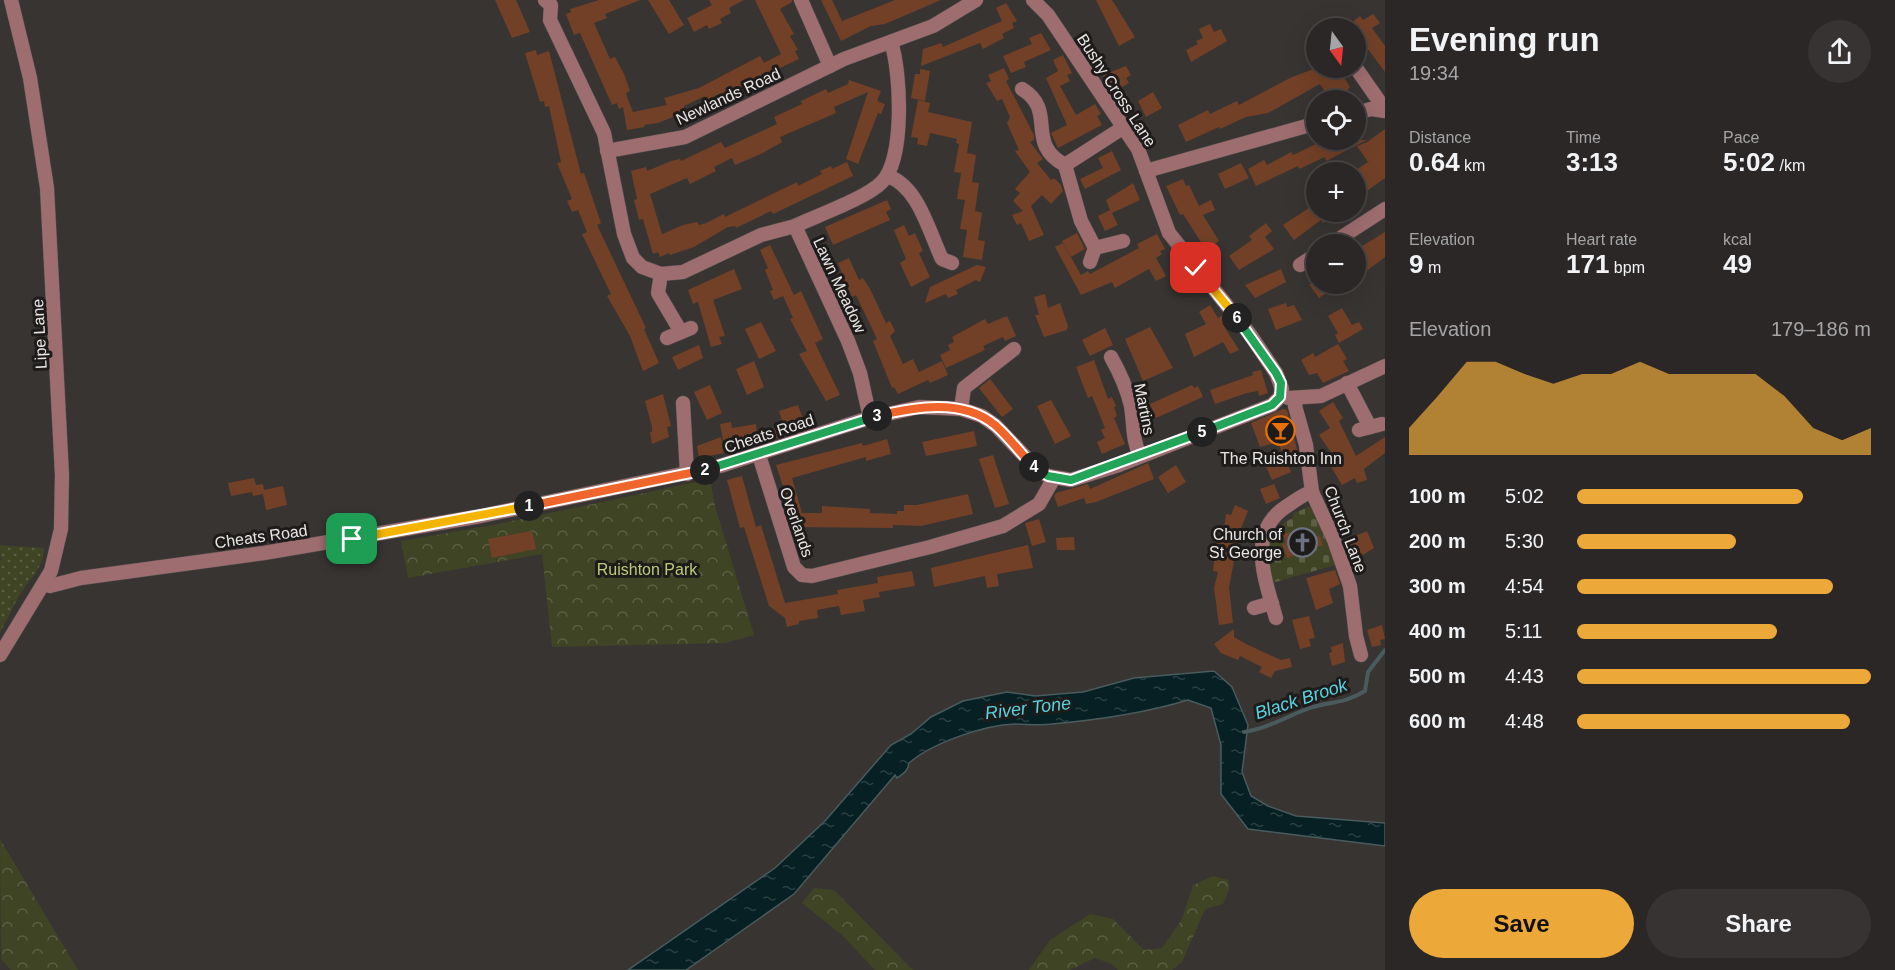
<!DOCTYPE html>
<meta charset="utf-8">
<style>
:root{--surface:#2a2726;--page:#363332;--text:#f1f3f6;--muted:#a5a5a7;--line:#464443;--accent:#eca93a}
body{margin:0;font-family:Arial,sans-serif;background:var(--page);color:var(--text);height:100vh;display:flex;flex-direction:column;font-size:22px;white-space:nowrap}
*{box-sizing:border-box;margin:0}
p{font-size:20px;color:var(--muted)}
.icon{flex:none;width:33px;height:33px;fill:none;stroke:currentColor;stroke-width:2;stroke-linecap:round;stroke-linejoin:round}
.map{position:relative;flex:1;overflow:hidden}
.side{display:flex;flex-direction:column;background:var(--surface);width:510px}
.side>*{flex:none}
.needle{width:39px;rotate:165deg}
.fabs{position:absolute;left:1306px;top:18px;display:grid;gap:12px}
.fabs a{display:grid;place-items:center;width:60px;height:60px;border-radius:50%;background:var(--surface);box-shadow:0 6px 24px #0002,0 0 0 2px var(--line);font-size:30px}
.pin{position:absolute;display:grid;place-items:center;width:51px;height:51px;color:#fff;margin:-26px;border-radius:12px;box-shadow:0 3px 9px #0006}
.km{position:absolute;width:30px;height:30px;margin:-15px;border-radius:50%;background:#222;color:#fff;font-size:16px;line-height:30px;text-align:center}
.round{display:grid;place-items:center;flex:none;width:63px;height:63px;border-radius:32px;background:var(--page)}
.headline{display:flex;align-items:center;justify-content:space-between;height:102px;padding:0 24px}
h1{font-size:33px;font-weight:700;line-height:45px}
.figures{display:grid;grid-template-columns:repeat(3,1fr);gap:9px;height:102px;padding:6px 24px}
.figures div{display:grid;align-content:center}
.figures b{font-size:26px;font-weight:700}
.figures small{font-size:16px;font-weight:400}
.figures p{font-size:16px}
.chart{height:168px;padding:12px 24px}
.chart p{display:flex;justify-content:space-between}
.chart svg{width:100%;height:108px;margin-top:6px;fill:var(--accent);opacity:.7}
.button{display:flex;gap:12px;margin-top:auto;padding:12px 24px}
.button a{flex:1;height:69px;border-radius:36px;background:var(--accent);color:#111;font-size:24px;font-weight:700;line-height:69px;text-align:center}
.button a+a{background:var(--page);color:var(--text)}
ul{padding:0 24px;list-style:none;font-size:20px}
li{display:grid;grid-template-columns:96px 72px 1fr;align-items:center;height:45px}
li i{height:15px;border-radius:8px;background:var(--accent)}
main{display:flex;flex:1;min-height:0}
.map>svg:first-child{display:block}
.grass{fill:url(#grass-dots)}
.forest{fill:url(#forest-crowns)}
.cemetery{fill:url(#cemetery-stones)}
.water{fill:url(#water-ripples);stroke:#4a5b5d;stroke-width:1.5}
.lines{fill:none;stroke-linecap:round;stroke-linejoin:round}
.stream{stroke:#4a5b5d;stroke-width:4}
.building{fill:#724027}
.minor-casing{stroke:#54504e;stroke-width:15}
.minor{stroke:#9e6d70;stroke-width:14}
.split-1-casing{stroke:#fff;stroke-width:12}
.split-2-casing{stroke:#fff;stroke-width:12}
.split-3-casing{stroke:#fff;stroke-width:12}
.split-4-casing{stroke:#fff;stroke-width:12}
.split-5-casing{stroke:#fff;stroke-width:12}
.split-6-casing{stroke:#fff;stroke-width:12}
.split-7-casing{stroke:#fff;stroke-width:12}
.split-1{stroke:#f5b400;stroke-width:8}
.split-2{stroke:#f0652b;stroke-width:8}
.split-3{stroke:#22a559;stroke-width:8}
.split-4{stroke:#f0652b;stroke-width:8}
.split-5{stroke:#22a559;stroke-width:8}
.split-6{stroke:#22a559;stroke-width:8}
.split-7{stroke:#f5b400;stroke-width:8}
.labels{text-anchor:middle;stroke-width:6;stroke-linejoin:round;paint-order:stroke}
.street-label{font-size:16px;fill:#e9e6e4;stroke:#1e1c1b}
.poi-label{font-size:16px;fill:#e9e6e4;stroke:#1e1c1b}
.park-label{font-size:16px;fill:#bccb77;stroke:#1e1c1b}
.water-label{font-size:18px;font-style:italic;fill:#59d3e1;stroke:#1e1c1b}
</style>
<main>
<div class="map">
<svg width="1385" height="970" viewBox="0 0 1385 970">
<defs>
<pattern id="grass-dots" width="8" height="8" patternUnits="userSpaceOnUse" patternTransform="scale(1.5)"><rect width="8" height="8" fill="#3f4425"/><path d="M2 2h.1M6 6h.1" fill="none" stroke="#5b5f44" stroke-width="1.8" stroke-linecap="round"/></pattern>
<pattern id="forest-crowns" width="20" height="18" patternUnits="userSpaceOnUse" patternTransform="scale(1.5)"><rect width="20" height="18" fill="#3f4425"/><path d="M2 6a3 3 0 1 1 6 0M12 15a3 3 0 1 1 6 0" fill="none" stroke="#5b5f44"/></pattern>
<pattern id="cemetery-stones" width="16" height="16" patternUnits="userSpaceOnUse" patternTransform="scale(1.5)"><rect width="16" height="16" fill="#3f4425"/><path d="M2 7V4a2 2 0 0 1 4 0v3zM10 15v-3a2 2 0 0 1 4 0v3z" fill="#5b5f44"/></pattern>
<pattern id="water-ripples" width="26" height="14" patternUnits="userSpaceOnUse" patternTransform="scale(1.5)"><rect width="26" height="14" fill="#062023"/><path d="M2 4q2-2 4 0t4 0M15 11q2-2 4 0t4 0" fill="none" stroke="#2a4043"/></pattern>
</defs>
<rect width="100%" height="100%" fill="#383432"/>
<path class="grass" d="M0,545L44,548C44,569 27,581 18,598C12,609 6,621 0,633V561L2,558L0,557Z"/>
<g class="forest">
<polygon points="710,479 715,506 754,635 725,643 552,647 542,554 408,578 401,541 493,525"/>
<polygon points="0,839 78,970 11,970 1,959"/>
<polygon points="1213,876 1228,880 1229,890 1223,904 1205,909 1182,962 1172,970 1118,970 1112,964 1095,958 1070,970 1029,970 1050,940 1090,914 1113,919 1144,950 1162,948 1182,919 1193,885"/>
<polygon points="814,888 834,890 913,970 875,970 842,935 802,903"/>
</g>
<path class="cemetery" d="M1312,505L1339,564L1272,583C1267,545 1257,538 1294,517L1293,514Z"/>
<path class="water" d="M1214,671L1232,687L1248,725L1242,772L1251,796L1268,806L1296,816L1385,823V846L1248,829L1221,794V745L1211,708L1188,700C1145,713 1097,720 1052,724C1040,726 1028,724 1015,724C984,725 932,743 909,763C908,771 904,773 897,778L895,775L794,894L686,970H628L775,868L825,821L891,745L911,734L931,717L963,701L1007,692L1035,696L1083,692L1134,678Z"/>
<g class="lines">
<path class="stream" d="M1244,732C1266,729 1286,717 1307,709C1329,701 1342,705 1365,691L1368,672L1385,650"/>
</g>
<g class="building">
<polygon points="495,0 516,0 530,32 512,38"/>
<polygon points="599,0 640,0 605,14 607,18 594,23 610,59 615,57 624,74 630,91 626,93 627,97 633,112 667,105 664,98 699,88 760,56 764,63 781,54 755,0 792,0 792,2 780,9 794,34 790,36 798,50 795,51 799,59 708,102 705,96 684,106 686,112 658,123 644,125 645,127 627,130 623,107 619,109 617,103 612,105 580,33 574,35 566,14 571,12 570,9"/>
<polygon points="648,0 669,0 684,25 669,34"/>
<polygon points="709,0 744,0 729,8 731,13 720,19 722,23 709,29 707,25 694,32 687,18 712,5"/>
<polygon points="821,0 832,0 842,21 895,0 941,0 885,24 871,26 841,41"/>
<polygon points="1096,0 1112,0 1135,37 1119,46"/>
<polygon points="1006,3 1017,21 1012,23 1014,28 1002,34 1004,38 983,49 980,43 921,66 923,49 941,43 943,47 1002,21 996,8"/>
<polygon points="1373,14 1380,23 1372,28 1385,46 1385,72 1356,33 1356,28 1350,24 1360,16 1363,20"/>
<polygon points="1210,24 1214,32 1221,29 1227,41 1191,62 1186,50 1198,44 1196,41 1203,38 1199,29"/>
<polygon points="1041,33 1051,50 1024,62 1026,67 1011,73 1003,56 1032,44 1029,38"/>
<polygon points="1317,42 1317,68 1338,68 1350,87 1347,91 1330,100 1320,84 1268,113 1246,117 1220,129 1219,127 1186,142 1178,125 1208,110 1210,114 1237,101 1239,105 1292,77 1317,68 1305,49"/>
<polygon points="536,50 537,55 549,51 581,174 584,173 601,223 597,225 646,328 644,329 659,363 643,371 630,336 607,296 611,294 582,234 587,232 578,210 572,212 567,201 572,199 557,163 561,162 549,106 545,107 544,101 540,102 525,53"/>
<polygon points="1063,55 1072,73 1067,75 1070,81 1060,86 1076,115 1095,104 1101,114 1097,116 1102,125 1058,148 1051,133 1067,125 1046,78 1058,71 1053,60"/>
<polygon points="1126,66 1131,75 1126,78 1129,83 1113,92 1103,75"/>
<polygon points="1004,68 1009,79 1006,81 1034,135 1034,140 1030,142 1043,159 1037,163 1051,180 1054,178 1061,185 1063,191 1051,204 1042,195 1031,206 1044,235 1029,241 1021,223 1017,225 1012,215 1023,211 1013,201 1020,193 1015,189 1030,172 1015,151 1019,150 1007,123 1010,117 1002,99 997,101 986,83 991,81 988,75"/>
<polygon points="920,69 930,71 925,101 911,98 915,74 920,74"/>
<polygon points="849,80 881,91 877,101 885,104 881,114 878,113 858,164 846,159 868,92 834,107 836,113 780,137 782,142 763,153 735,165 732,158 714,167 716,171 690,184 687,178 650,194 662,234 683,225 697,222 699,225 706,223 724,214 725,217 797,182 798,186 822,174 820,171 831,166 832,169 847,162 853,176 773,214 771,211 736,228 735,226 728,227 694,247 670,255 669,253 660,257 658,252 653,254 643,219 639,220 634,200 637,199 631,171 646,167 647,171 671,161 680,159 681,161 721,142 725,148 777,124 774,117 802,104 801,101 826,89 828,93 848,84"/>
<polygon points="1153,92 1162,108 1146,117 1138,101"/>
<polygon points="918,100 930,103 928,112 972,122 967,153 976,155 972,182 979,183 975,211 982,213 978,240 985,241 982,260 963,257 967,230 960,229 965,200 957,199 961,173 954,172 959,144 956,143 957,139 930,133 927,146 917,144 918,138 911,137"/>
<polygon points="1385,129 1385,178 1356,199 1356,170 1368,162 1357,146 1367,142"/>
<polygon points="1340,140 1367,140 1326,161 1325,157 1299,169 1298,166 1256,186 1248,169 1264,160 1267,165 1291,152 1293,155 1318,143 1319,147 1325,144 1326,146"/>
<polygon points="1112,151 1121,170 1085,189 1080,179 1103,168 1098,158"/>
<polygon points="1241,163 1249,178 1225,189 1218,174"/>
<polygon points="1183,179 1186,186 1189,185 1199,206 1211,200 1215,210 1203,215 1219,241 1206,250 1183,214 1180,215 1166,186"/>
<polygon points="1133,183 1140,200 1112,213 1118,225 1105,231 1098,216 1110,210 1106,200"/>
<polygon points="887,200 891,209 886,212 890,220 833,245 825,227"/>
<polygon points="1312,206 1316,212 1339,212 1323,223 1321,220 1294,240 1283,225"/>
<polygon points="1266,223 1272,231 1265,237 1274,249 1239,270 1229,256 1252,240 1249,236"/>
<polygon points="904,225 909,236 915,233 923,251 919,253 930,277 911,287 900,263 906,259 894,230"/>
<polygon points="1385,232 1385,257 1356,279 1356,250"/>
<polygon points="1077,233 1085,249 1071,257 1062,241"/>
<polygon points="1157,234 1165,249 1160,251 1162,254 1156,258 1166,276 1156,281 1149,269 1115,288 1112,282 1081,295 1055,247 1063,243 1081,275 1088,271 1090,274 1139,248 1137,244"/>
<polygon points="770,245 794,295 801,291 823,339 815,343 840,395 826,401 799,354 807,351 790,319 793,318 783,296 774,300 770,291 773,290 765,270 768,268 760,250"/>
<polygon points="849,258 859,280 863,278 870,289 886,323 890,321 895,331 890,336 903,364 913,359 919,372 942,361 948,375 930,383 928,380 898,394 894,387 892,388 873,341 877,339 856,295 852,297 842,274 838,263"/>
<polygon points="977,265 986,267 980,282 976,280 956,290 958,294 948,298 946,294 925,303 930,287"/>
<polygon points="734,269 742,289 713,300 725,336 719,337 722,344 711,347 698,302 693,304 688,290"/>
<polygon points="1281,269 1286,282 1255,298 1245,285"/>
<polygon points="1309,284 1339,284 1319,298"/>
<polygon points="1045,294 1048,308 1060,303 1068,326 1067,330 1044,337 1035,315 1039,315 1034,297"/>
<polygon points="1286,303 1287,307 1294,305 1302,320 1276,330 1268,309"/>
<polygon points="1210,305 1218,318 1223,315 1227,320 1222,323 1239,350 1230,354 1223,342 1194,357 1185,334 1206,324 1199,312"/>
<polygon points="1342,308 1352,325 1359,322 1363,329 1339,343 1335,335 1338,333 1328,316"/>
<polygon points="1007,316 1016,336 1005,341 1003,337 983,346 985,350 946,368 940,355 950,350 948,345 954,342 952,337 985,319 988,324"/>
<polygon points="761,322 776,351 759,359 745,329"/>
<polygon points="1150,327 1173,368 1143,381 1125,339"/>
<polygon points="1105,328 1113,345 1090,356 1082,340"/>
<polygon points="1338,344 1347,359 1343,361 1349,371 1323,383 1317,373 1309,375 1301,360 1313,353 1315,357"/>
<polygon points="699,345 703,358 678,370 672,357"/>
<polygon points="1094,360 1108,399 1112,397 1116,406 1114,407 1117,416 1114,418 1125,444 1102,454 1097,442 1105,438 1101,430 1105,428 1092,396 1088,398 1076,367"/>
<polygon points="754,361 764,387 747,395 736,369"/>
<polygon points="1261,370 1268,393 1259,396 1258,391 1247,393 1215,404 1210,390 1253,375 1252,372"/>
<polygon points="990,379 1013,409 1002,417 979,388"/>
<polygon points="710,385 722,413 707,420 694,392"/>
<polygon points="1192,385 1194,388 1198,386 1203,397 1156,418 1150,404"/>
<polygon points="663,394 671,426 667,427 669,437 652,444 650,432 652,432 652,427 645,401"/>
<polygon points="1051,400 1071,436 1055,444 1037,406"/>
<polygon points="1333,402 1343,418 1339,421 1356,456 1385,437 1385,453 1364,469 1367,480 1357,483 1355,478 1342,485 1326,458 1332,454 1319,435 1330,428 1319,411"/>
<polygon points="798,405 803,419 784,426 779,411"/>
<polygon points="1283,409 1287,410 1298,453 1284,458 1278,442 1260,447 1251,423"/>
<polygon points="731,422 732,428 756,424 757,433 781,427 783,436 759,444 756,435 723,440 720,424"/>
<polygon points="974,431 977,446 926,456 922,442"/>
<polygon points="721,437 724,453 699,458 697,446"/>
<polygon points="887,439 891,454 866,461 866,457 792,478 802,513 822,513 822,506 870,509 870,513 897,514 897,511 904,511 904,505 917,505 968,494 973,514 921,526 893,525 893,528 791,527 791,500 788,501 776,465 862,443 863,446"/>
<polygon points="993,455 1009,504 995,508 979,459"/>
<polygon points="1286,459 1291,472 1272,480 1266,467"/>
<polygon points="1148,463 1154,479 1096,502 1086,504 1084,498 1058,507 1054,496 1056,493 1088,484 1090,489"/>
<polygon points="1176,465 1186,482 1168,493 1158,477"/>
<polygon points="742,476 756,527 761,525 785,603 838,594 837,590 878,583 877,577 912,571 915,586 879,592 880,597 863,600 865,611 841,615 839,606 827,608 817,610 818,618 799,621 799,624 787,627 785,618 769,606 744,527 740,528 727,480"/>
<polygon points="254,478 256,485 263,484 264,490 283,486 287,505 266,510 263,494 253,496 252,492 231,496 228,483"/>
<polygon points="1274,484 1280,498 1266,504 1260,489"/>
<polygon points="1235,505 1248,511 1239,533 1229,588 1233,623 1219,625 1214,588 1218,572 1213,571 1217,537 1223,538 1226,514 1231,515"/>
<polygon points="1039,519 1046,542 1032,546 1025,523"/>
<polygon points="1299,530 1300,534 1305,532 1307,538 1320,536 1323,545 1287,558 1282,544 1286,543 1283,534"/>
<polygon points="532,531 536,549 492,558 488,539"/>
<polygon points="1367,531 1374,548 1358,558 1357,555 1351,558 1344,541"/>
<polygon points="1074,537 1075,550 1057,550 1056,538"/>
<polygon points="1028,545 1033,568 997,574 999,586 987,588 985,576 934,587 931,568"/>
<polygon points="1335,570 1340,584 1329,589 1333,603 1316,610 1306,578"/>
<polygon points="1309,616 1315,638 1309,639 1311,646 1300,649 1292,620"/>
<polygon points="1382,625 1385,639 1380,640 1381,645 1372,647 1367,630"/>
<polygon points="1234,629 1234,637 1246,644 1281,660 1290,658 1292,667 1275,671 1271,678 1259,672 1262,667 1240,656 1238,660 1221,653 1214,644"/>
<polygon points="1343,643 1345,662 1332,666 1329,653 1332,652 1331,647"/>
</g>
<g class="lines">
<defs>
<g id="minor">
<polyline points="545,0 551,5 550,20 604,133 624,234 633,258 642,267 661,274 683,272 761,235 795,226"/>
<polyline points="801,0 830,66"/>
<polyline points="1356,68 1379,101 1379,108"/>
<path d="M1022,89C1058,111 1024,143 1065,165"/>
<polyline points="1356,113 1371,109 1385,111"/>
<polyline points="607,151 685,137 844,59 933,26 976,0"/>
<polyline points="1146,171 1317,123"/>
<path d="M887,176C918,185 929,232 942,259L952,263"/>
<polyline points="1123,241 1095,248 1081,221 1065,165 1124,127"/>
<polyline points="1331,244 1385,209"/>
<polyline points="1090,262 1095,248"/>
<polyline points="1300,265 1317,254"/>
<polyline points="661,274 658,293 681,332"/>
<polyline points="667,338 691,328"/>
<path d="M1111,357C1120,373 1127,388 1131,406C1134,424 1132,439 1140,456"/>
<polyline points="1347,383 1370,427"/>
<polyline points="1288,398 1321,396 1385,366"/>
<polyline points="1296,400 1295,406 1306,445 1312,492 1334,540 1350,586 1356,636 1361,655"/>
<polyline points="683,403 687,474"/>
<polyline points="961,409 964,388 1014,349"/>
<path d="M870,418L860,373L848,341L795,226C816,216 867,198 882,182C905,159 901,72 891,42"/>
<polyline points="1359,430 1382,424"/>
<polyline points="759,455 794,567 802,575 812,576 930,547 1003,526 1039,504 1054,478"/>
<polyline points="44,584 50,586 81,578 264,553 481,516 720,466 866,419 919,407 961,409 982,416 996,426 1037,469 1048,476 1071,480 1119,465 1272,405 1280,397 1282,389 1276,373 1249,333 1169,233 1138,149 1048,15 1033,0"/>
<polyline points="1254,608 1272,603"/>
<path d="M1276,618C1265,579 1246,532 1287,506C1295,501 1303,494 1312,492"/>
<polyline points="0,655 51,571 61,529 62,475 47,188 30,78 11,0"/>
</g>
</defs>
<use href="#minor" class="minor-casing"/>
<use href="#minor" class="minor"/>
</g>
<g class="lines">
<defs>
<polyline id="split-1" points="352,539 529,506"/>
<polyline id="split-2" points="529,506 705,470"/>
<polyline id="split-3" points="705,470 877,416"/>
<path id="split-4" d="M877,416C915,407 962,398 995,425C1009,437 1021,454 1034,467"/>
<polyline id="split-5" points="1034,467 1048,476 1071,480 1202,432"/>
<polyline id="split-6" points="1202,432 1272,405 1280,397 1281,383 1276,373 1237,318"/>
<polyline id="split-7" points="1196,268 1237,318"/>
</defs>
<use href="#split-1" class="split-1-casing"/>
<use href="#split-2" class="split-2-casing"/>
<use href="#split-3" class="split-3-casing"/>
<use href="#split-4" class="split-4-casing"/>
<use href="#split-5" class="split-5-casing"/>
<use href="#split-6" class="split-6-casing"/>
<use href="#split-7" class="split-7-casing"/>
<use href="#split-1" class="split-1"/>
<use href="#split-2" class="split-2"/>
<use href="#split-3" class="split-3"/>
<use href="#split-4" class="split-4"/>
<use href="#split-5" class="split-5"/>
<use href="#split-6" class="split-6"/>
<use href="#split-7" class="split-7"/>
</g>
<defs>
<symbol id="bar-ring" viewBox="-11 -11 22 22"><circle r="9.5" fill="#1e1c1b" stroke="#e8710a" stroke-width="1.5"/><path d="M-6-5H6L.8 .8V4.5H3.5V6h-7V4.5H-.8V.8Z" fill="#e8710a"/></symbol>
<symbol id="church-ring" viewBox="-11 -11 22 22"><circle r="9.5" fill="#1e1c1b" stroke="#6b7280" stroke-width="1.5"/><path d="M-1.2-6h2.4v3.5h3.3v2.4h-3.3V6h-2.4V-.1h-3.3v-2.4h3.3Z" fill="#6b7280"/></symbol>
</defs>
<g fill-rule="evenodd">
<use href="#bar-ring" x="1264" y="414" width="33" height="33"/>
<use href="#church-ring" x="1286" y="526" width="33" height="33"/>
</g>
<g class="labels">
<g class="street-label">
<text transform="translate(1117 90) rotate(57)" y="6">Bushy Cross Lane</text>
<text transform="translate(728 96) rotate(-25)" y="6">Newlands Road</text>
<text transform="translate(840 285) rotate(65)" y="6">Lawn Meadow</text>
<text transform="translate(39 334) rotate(-93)" y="6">Lipe Lane</text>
<text transform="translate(1145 409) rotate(79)" y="6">Martins</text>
<text transform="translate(769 433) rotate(-18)" y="6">Cheats Road</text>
<text transform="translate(797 522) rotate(71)" y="6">Overlands</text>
<text transform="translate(1346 529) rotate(69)" y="6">Church Lane</text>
<text transform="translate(261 536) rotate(-8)" y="6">Cheats Road</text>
</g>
<g class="poi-label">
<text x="1281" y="464">The Ruishton Inn</text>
<text x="1282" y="540" text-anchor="end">Church of<tspan x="1282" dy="18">St George</tspan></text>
</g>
<g class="park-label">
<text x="647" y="575">Ruishton Park</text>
</g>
<g class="water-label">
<text transform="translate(1301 699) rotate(-18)" y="6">Black Brook</text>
<text transform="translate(1028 708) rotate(-7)" y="6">River Tone</text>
</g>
</g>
</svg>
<div class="fabs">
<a><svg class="needle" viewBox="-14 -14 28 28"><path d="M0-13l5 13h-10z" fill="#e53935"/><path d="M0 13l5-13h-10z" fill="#a5a5a7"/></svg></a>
<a><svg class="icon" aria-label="locate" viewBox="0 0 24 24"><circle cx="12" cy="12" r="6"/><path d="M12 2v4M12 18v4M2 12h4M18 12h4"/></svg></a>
<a>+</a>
<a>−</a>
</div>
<div class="pin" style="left:352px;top:539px;background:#1e9e55"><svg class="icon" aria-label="arrive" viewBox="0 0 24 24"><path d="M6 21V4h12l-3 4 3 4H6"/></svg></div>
<div class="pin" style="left:1196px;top:268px;background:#d93025"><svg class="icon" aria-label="check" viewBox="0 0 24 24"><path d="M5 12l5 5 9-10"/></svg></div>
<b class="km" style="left:529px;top:506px">1</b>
<b class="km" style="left:705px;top:470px">2</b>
<b class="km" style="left:877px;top:416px">3</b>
<b class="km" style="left:1034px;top:467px">4</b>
<b class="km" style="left:1202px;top:432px">5</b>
<b class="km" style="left:1237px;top:318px">6</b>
</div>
<section class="side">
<div class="headline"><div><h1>Evening run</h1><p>19:34</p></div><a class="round"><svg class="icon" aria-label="share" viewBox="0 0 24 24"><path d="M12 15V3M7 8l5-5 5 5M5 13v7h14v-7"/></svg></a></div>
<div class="figures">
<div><p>Distance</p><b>0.64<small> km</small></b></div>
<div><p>Time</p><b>3:13</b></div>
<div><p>Pace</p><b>5:02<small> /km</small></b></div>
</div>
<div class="figures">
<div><p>Elevation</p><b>9<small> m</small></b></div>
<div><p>Heart rate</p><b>171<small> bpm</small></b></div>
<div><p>kcal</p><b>49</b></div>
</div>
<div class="chart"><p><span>Elevation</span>179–186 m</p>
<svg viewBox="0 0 160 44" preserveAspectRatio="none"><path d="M0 44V33L10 20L20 6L30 6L40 11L50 15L60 11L70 11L80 6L90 11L100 11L110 11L120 11L130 20L140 33L150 38L160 33V44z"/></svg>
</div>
<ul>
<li><b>100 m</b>5:02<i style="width:77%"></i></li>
<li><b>200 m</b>5:30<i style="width:54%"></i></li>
<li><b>300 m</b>4:54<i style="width:87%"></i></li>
<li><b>400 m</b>5:11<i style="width:68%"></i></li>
<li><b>500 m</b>4:43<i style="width:100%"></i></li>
<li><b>600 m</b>4:48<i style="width:93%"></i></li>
</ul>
<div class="button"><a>Save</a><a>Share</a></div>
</section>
</main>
